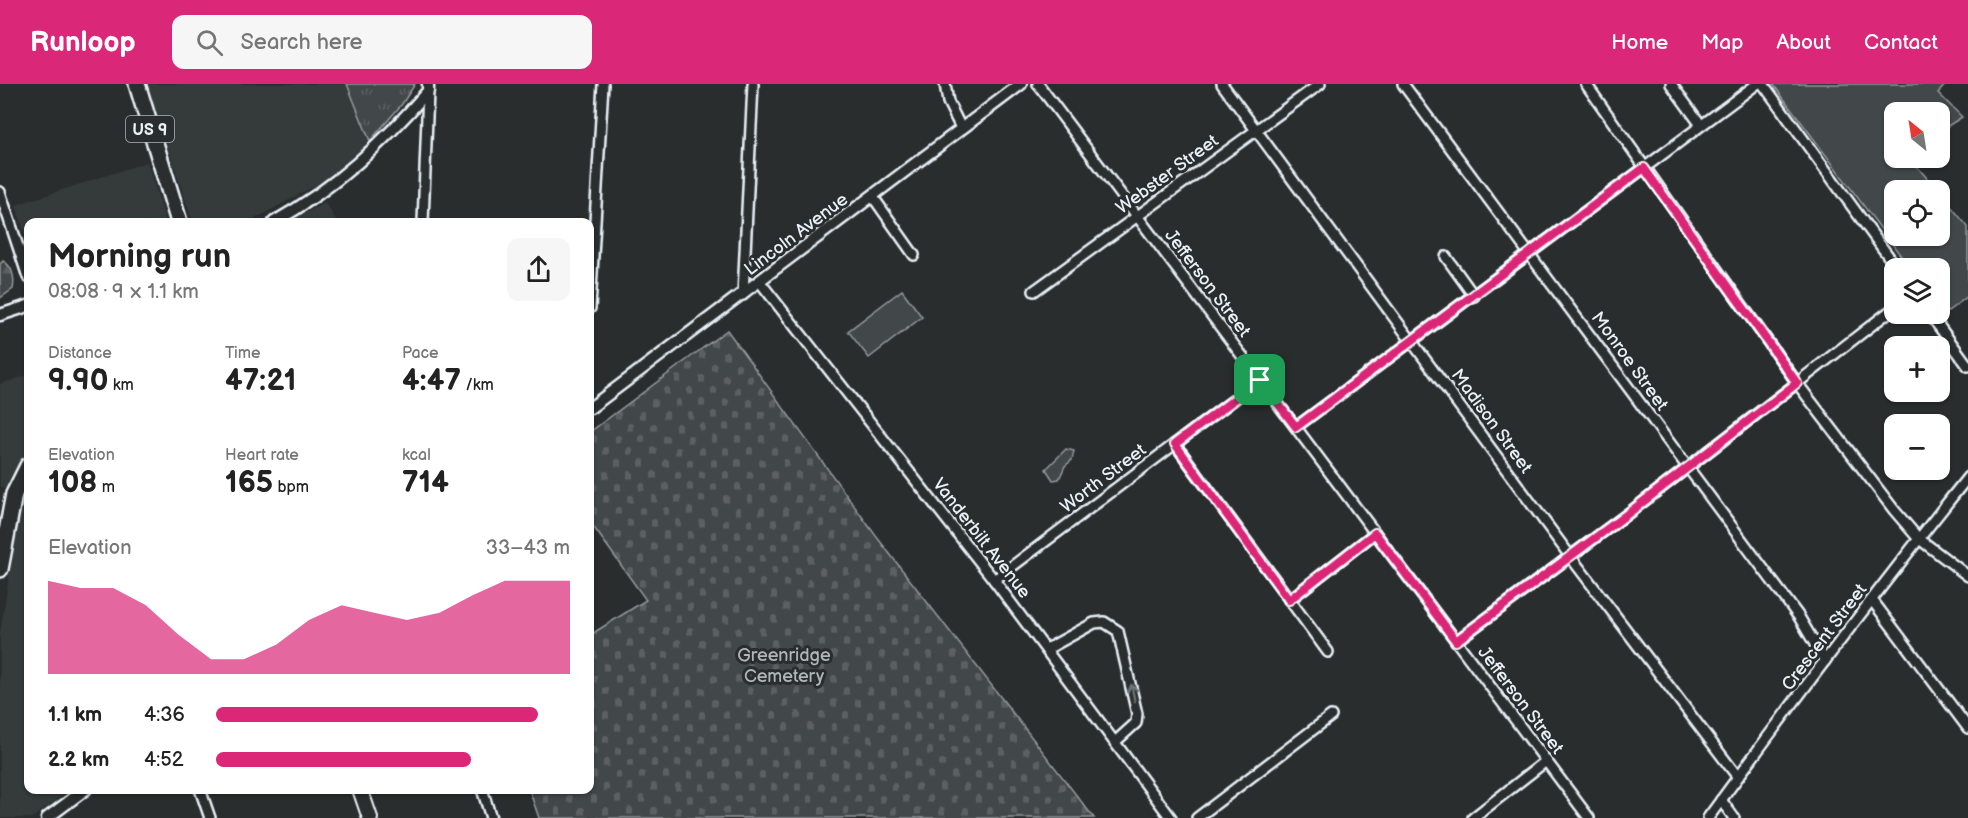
<!DOCTYPE html>
<meta charset="utf-8">
<style>
:root{--surface:#fff;--page:#f6f6f6;--text:#222;--muted:#767676;--accent:#db2777}
body{margin:0;font-family:"Balsamiq Sans",sans-serif;background:var(--page);color:var(--text);height:100vh;display:flex;flex-direction:column;font-size:22px;white-space:nowrap}
*{box-sizing:border-box;margin:0}
p{font-size:20px;color:var(--muted)}
.icon{flex:none;width:33px;height:33px;fill:none;stroke:currentColor;stroke-width:2;stroke-linecap:round;stroke-linejoin:round}
.map{position:relative;flex:1;overflow:hidden}
.panel{position:absolute;left:24px;top:134px;width:570px;height:576px;display:flex;flex-direction:column;background:var(--surface);border-radius:12px;box-shadow:0 2px 4px #0004}
.panel>*{flex:none}
.needle{width:39px;rotate:330deg}
.fabs{position:absolute;left:1884px;top:18px;display:grid;gap:12px}
.fabs a{display:grid;place-items:center;width:66px;height:66px;border-radius:12px;background:var(--surface);box-shadow:0 2px 4px #0004;font-size:30px}
.pin{position:absolute;display:grid;place-items:center;width:51px;height:51px;color:#fff;margin:-26px;border-radius:12px;box-shadow:0 3px 9px #0006}
.round{display:grid;place-items:center;flex:none;width:63px;height:63px;border-radius:12px;background:var(--page)}
.overview{display:flex;align-items:center;justify-content:space-between;height:102px;padding:0 24px}
h1{font-size:33px;font-weight:600;line-height:45px}
.metrics{display:grid;grid-template-columns:repeat(3,1fr);gap:9px;height:102px;padding:6px 24px}
.metrics div{display:grid;align-content:center}
.metrics b{font-size:30px;font-weight:600}
.metrics small{font-size:16px;font-weight:400}
.metrics p{font-size:16px}
.chart{height:168px;padding:12px 24px}
.chart p{display:flex;justify-content:space-between}
.chart svg{width:100%;height:108px;margin-top:6px;fill:var(--accent);opacity:.7}
ul{padding:0 24px;list-style:none;font-size:20px}
li{display:grid;grid-template-columns:96px 72px 1fr;align-items:center;height:45px}
li i{height:15px;border-radius:8px;background:var(--accent)}
header{display:flex;align-items:center;gap:36px;box-sizing:border-box;height:84px;padding:0 30px;background:var(--accent);color:#fff}
header strong{font-size:28px}
nav{display:flex;gap:33px;margin-inline-start:auto;font-size:21px}
.search{width:420px;height:54px;background:var(--page);display:flex;align-items:center;gap:15px;box-sizing:border-box;padding:0 21px;border-radius:12px;color:var(--muted);font-size:22px}
.map>svg:first-child{display:block}
.built{fill:#363a3b}
.forest{fill:url(#forest-firs);stroke:#959ca0;stroke-width:1.5}
.cemetery{fill:url(#cemetery-stones);stroke:#959ca0;stroke-width:1.5}
.park{fill:url(#park-tufts);stroke:#959ca0;stroke-width:1.5}
.pitch{fill:#424648;stroke:#959ca0;stroke-width:1.5}
.lines{fill:none;stroke-linecap:round;stroke-linejoin:round}
.minor-casing{stroke:#e8f1f8;stroke-width:14}
.tertiary-casing{stroke:#e8f1f8;stroke-width:15}
.primary-casing{stroke:#e8f1f8;stroke-width:18}
.trunk-casing{stroke:#e8f1f8;stroke-width:20}
.minor{stroke:#2a2d2e;stroke-width:9}
.tertiary{stroke:#2a2d2e;stroke-width:10}
.primary{stroke:#2a2d2e;stroke-width:14}
.trunk{stroke:#2a2d2e;stroke-width:15}
.oneway{stroke:#6c7275}
.route-casing{stroke:#fff;stroke-width:12}
.route{stroke:#db2777;stroke-width:8}
.labels{text-anchor:middle;stroke-width:6;stroke-linejoin:round;paint-order:stroke}
.shield{fill:#2a2d2e;stroke:#afb6bb;stroke-width:1.5}
.shield-label{font-size:16px;font-weight:bold;fill:#e8f1f8}
.street-label{font-size:18px;fill:#e8f1f8;stroke:#2a2d2e}
.park-label{font-size:18px;fill:#aeb5ba;stroke:#2a2d2e}
</style>
<header>
<strong>Runloop</strong>
<div class="search"><svg class="icon" aria-label="search" viewBox="0 0 24 24"><circle cx="10" cy="10" r="6"/><path d="M15 15l6 6"/></svg>Search here</div>
<nav><a>Home</a><a>Map</a><a>About</a><a>Contact</a></nav>
</header>
<div class="map">
<svg width="1968" height="734" viewBox="0 0 1968 734">
<defs>
<pattern id="forest-firs" width="22" height="20" patternUnits="userSpaceOnUse" patternTransform="scale(1.5)"><rect width="22" height="20" fill="#424648"/><path d="M5 1l3.5 6h-7zM16 11l3.5 6h-7z" fill="#5d6163"/></pattern>
<pattern id="cemetery-stones" width="16" height="16" patternUnits="userSpaceOnUse" patternTransform="scale(1.5)"><rect width="16" height="16" fill="#424648"/><path d="M2 7V4a2 2 0 0 1 4 0v3zM10 15v-3a2 2 0 0 1 4 0v3z" fill="#5d6163"/></pattern>
<pattern id="park-tufts" width="24" height="20" patternUnits="userSpaceOnUse" patternTransform="scale(1.5)"><rect width="24" height="20" fill="#424648"/><path d="M3 7l-1-3M5 7V3M7 7l1-3M15 17l-1-3M17 17v-4M19 17l1-3" fill="none" stroke="#5d6163"/></pattern>
</defs>
<rect width="100%" height="100%" fill="#2a2d2e"/>
<filter id="ink" filterUnits="userSpaceOnUse"><feTurbulence type="fractalNoise" baseFrequency=".0167" numOctaves="2"/><feDisplacementMap in="SourceGraphic" scale="12" xChannelSelector="R" yChannelSelector="G"/><feConvolveMatrix kernelMatrix="1 2 1 2 8 2 1 2 1" color-interpolation-filters="sRGB"/></filter>
<g filter="url(#ink)">
<g class="built">
<polygon points="147,0 347,0 370,57 325,96 249,138 193,138"/>
<polygon points="147,78 166,138 28,138 28,161 16,121"/>
<polygon points="325,119 337,138 288,138"/>
<polygon points="28,291 28,368 11,391 5,405 0,402 0,300"/>
<polygon points="28,401 28,705 71,705 32,734 0,734 0,550 16,448"/>
</g>
<path class="forest" d="M3,177C13,182 15,195 13,205L0,214V180Z"/>
<polygon class="cemetery" points="727,246 876,452 1094,734 539,734 529,705 590,705 590,551 646,516 590,438 590,348"/>
<g class="park">
<polygon points="347,0 415,0 402,20 370,57"/>
<polygon points="1066,365 1074,367 1072,376 1065,382 1059,395 1053,396 1046,385"/>
</g>
<g class="pitch">
<polygon points="1773,0 1946,0 1938,9 1962,33 1940,47 1940,28 1894,28 1894,74 1910,74 1937,106 1894,106 1894,152 1940,152 1940,109 1968,143 1968,212 1944,230 1940,225 1940,184 1910,184"/>
<polygon points="902,206 922,233 869,274 848,247"/>
</g>
<g class="lines">
<defs>
<g id="minor">
<polyline points="945,0 948,18 961,44"/>
<polyline points="1038,0 1589,734"/>
<polyline points="1222,0 1570,472 1737,692"/>
<polyline points="1403,0 1799,533 1825,577"/>
<polyline points="1586,0 1797,299 1894,426 1918,454 1968,492"/>
<polyline points="1671,0 1701,41"/>
<polyline points="1763,0 1897,184"/>
<polyline points="0,108 28,193"/>
<polyline points="873,113 914,171"/>
<polyline points="423,138 428,7"/>
<polyline points="1446,173 1474,212"/>
<polyline points="760,198 994,496 1171,734"/>
<polyline points="1034,207 1320,0"/>
<polyline points="743,211 753,0"/>
<polyline points="590,224 603,0"/>
<polyline points="1930,230 1968,282"/>
<polyline points="1296,343 1757,0"/>
<polyline points="1175,360 1328,568"/>
<polyline points="994,496 1260,296"/>
<polyline points="1289,516 1375,449"/>
<polyline points="1872,516 1968,644"/>
<polyline points="1456,557 1630,428 1894,224"/>
<polyline points="1047,565 1094,539 1104,538 1118,547 1137,630 1136,639 1115,658"/>
<polyline points="200,705 210,734"/>
<polyline points="482,705 491,734"/>
<polyline points="1721,716 1734,734"/>
<polyline points="1197,734 1331,632"/>
<polyline points="1473,734 1546,677"/>
<path d="M1708,734C1792,619 1879,504 1968,393"/>
</g>
<g id="tertiary">
<path d="M274,138C335,104 383,59 428,7V0"/>
<polyline points="0,231 28,222"/>
<polyline points="590,324 1021,0"/>
<polyline points="47,734 86,705"/>
</g>
<polyline id="primary" points="360,705 370,734"/>
<g id="trunk">
<polyline points="137,0 179,138"/>
<polyline points="0,485 14,410 28,382"/>
</g>
</defs>
<use href="#minor" class="minor-casing"/>
<use href="#tertiary" class="tertiary-casing"/>
<use href="#primary" class="primary-casing"/>
<use href="#trunk" class="trunk-casing"/>
<use href="#minor" class="minor"/>
<use href="#tertiary" class="tertiary"/>
<use href="#primary" class="primary"/>
<use href="#trunk" class="trunk"/>
</g>
<defs><path id="oneway-shaft" d="M-6 0H5M1.5-3L5.5 0L1.5 3" fill="none" stroke-width="1.6" stroke-linecap="round" stroke-linejoin="round" transform="scale(1.5)"/></defs>
<use class="oneway" href="#oneway-shaft" transform="translate(1133 609) rotate(-101)"/>
</g>
<g class="lines" filter="url(#ink)">
<defs>
<polygon id="route" points="1644,84 1797,299 1630,428 1456,557 1375,449 1289,516 1175,360 1260,296 1296,343"/>
</defs>
<use href="#route" class="route-casing"/>
<use href="#route" class="route"/>
</g>
<g class="labels">
<rect class="shield" x="126" y="32" width="48" height="26" rx="4.5"/>
<g class="shield-label">
<text x="150" y="51">US 9</text>
</g>
<g class="street-label">
<text transform="translate(1167 90) rotate(-36)" y="6">Webster Street</text>
<text transform="translate(796 150) rotate(-37)" y="6">Lincoln Avenue</text>
<text transform="translate(1208 199) rotate(53)" y="6">Jefferson Street</text>
<text transform="translate(1630 277) rotate(54)" y="6">Monroe Street</text>
<text transform="translate(1492 337) rotate(54)" y="6">Madison Street</text>
<text transform="translate(1103 394) rotate(-37)" y="6">Worth Street</text>
<text transform="translate(982 454) rotate(52)" y="6">Vanderbilt Avenue</text>
<text transform="translate(1824 553) rotate(-53)" y="6">Crescent Street</text>
<text transform="translate(1521 616) rotate(53)" y="6">Jefferson Street</text>
</g>
<g class="park-label">
<text x="784" y="577">Greenridge<tspan x="784" dy="21">Cemetery</tspan></text>
</g>
</g>
</svg>
<div class="fabs">
<a><svg class="needle" viewBox="-14 -14 28 28"><path d="M0-13l5 13h-10z" fill="#e53935"/><path d="M0 13l5-13h-10z" fill="#767676"/></svg></a>
<a><svg class="icon" aria-label="locate" viewBox="0 0 24 24"><circle cx="12" cy="12" r="6"/><path d="M12 2v4M12 18v4M2 12h4M18 12h4"/></svg></a>
<a><svg class="icon" aria-label="layers" viewBox="0 0 24 24"><path d="M12 4l9 5-9 5-9-5zM3 14l9 5 9-5"/></svg></a>
<a>+</a>
<a>−</a>
</div>
<div class="pin" style="left:1260px;top:296px;background:#1e9e55"><svg class="icon" aria-label="arrive" viewBox="0 0 24 24"><path d="M6 21V4h12l-3 4 3 4H6"/></svg></div>
<section class="panel">
<div class="overview"><div><h1>Morning run</h1><p>08:08 · 9 × 1.1 km</p></div><a class="round"><svg class="icon" aria-label="share" viewBox="0 0 24 24"><path d="M12 15V3M7 8l5-5 5 5M5 13v7h14v-7"/></svg></a></div>
<div class="metrics">
<div><p>Distance</p><b>9.90<small> km</small></b></div>
<div><p>Time</p><b>47:21</b></div>
<div><p>Pace</p><b>4:47<small> /km</small></b></div>
</div>
<div class="metrics">
<div><p>Elevation</p><b>108<small> m</small></b></div>
<div><p>Heart rate</p><b>165<small> bpm</small></b></div>
<div><p>kcal</p><b>714</b></div>
</div>
<div class="chart"><p><span>Elevation</span>33–43 m</p>
<svg viewBox="0 0 160 44" preserveAspectRatio="none"><path d="M0 44V6L10 9L20 9L30 16L40 28L50 38L60 38L70 32L80 22L90 16L100 19L110 22L120 19L130 12L140 6L150 6L160 6V44z"/></svg>
</div>
<ul>
<li><b>1.1 km</b>4:36<i style="width:91%"></i></li>
<li><b>2.2 km</b>4:52<i style="width:72%"></i></li>
</ul>
</section>
</div>
